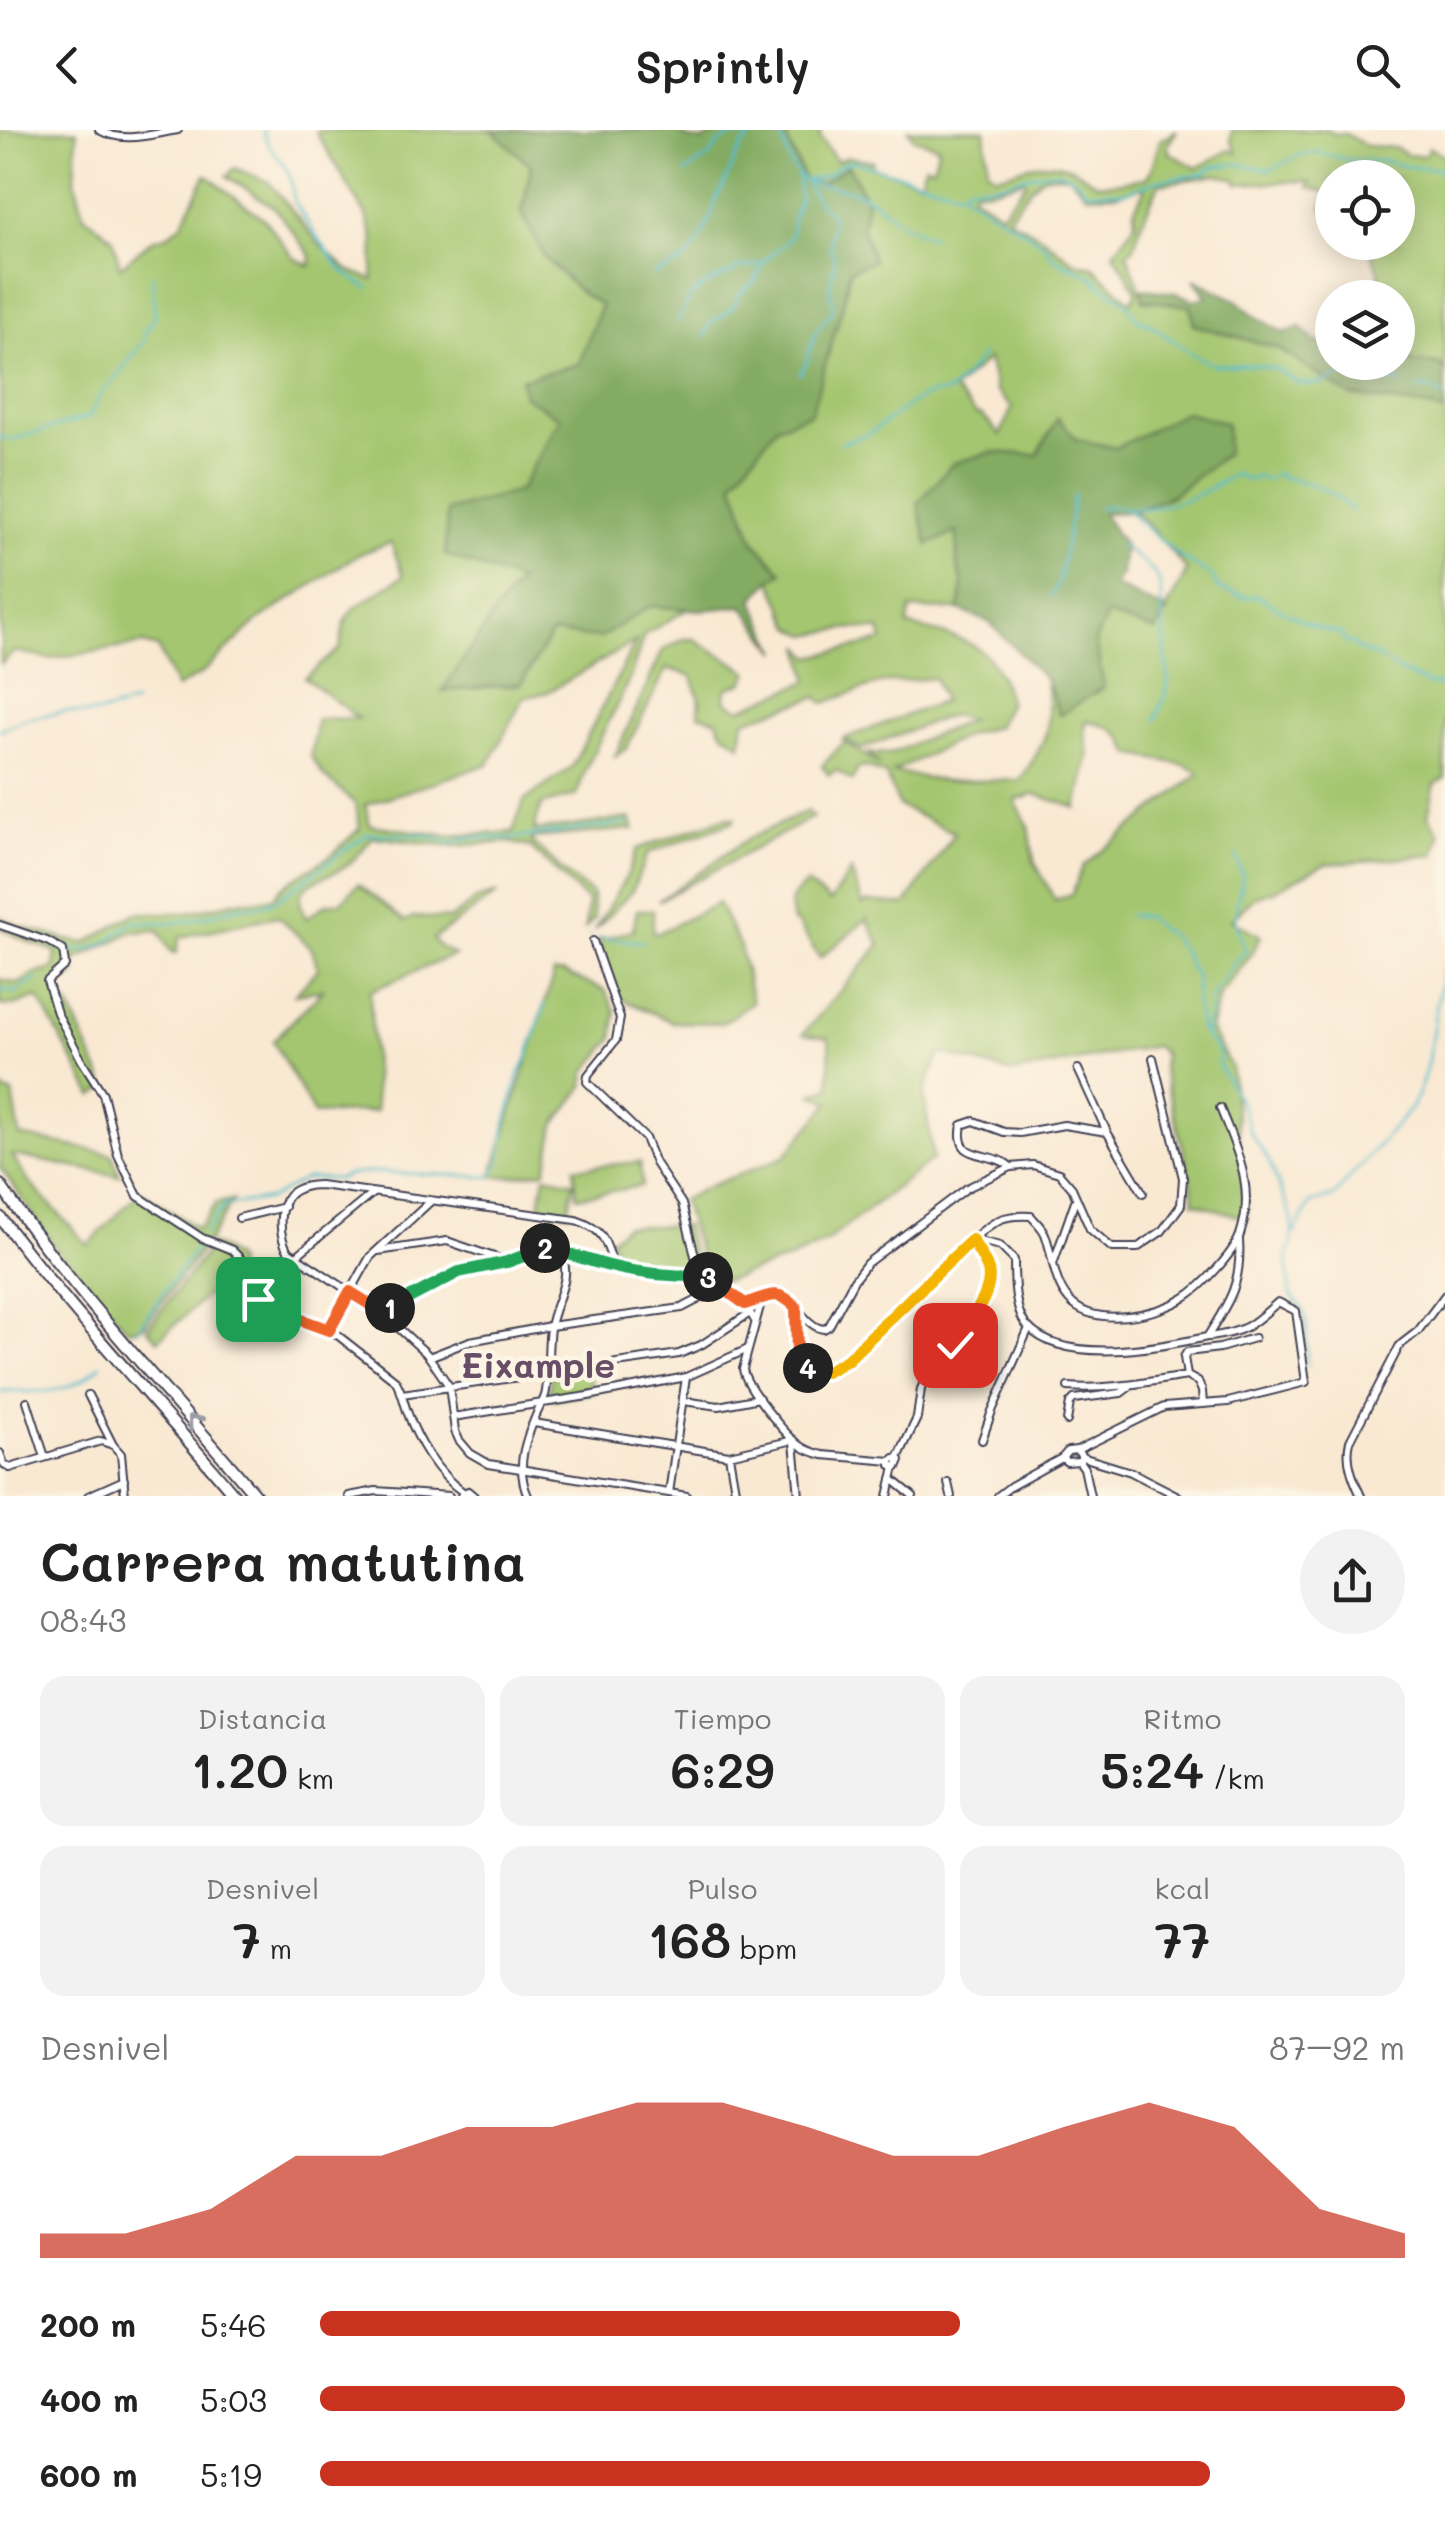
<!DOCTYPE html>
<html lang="es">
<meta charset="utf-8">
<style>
:root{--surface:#fff;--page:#f2f2f2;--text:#222;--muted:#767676;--accent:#c8321e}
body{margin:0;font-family:Mali,sans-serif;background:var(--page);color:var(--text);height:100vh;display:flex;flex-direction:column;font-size:38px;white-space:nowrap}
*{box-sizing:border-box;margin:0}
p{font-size:32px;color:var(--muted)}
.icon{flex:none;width:55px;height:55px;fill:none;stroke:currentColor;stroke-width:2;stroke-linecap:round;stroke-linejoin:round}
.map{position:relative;height:1366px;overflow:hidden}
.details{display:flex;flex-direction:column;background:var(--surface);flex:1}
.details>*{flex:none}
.controls{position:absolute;left:1315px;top:30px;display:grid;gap:20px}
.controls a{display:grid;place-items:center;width:100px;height:100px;border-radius:50%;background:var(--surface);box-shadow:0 5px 25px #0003;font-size:50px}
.pin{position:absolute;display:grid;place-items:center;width:85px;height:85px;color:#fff;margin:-42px;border-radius:20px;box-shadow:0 5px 15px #0006}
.km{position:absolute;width:50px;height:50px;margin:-25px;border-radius:50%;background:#222;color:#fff;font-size:28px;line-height:50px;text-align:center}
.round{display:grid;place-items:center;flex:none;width:105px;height:105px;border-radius:52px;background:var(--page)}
.headline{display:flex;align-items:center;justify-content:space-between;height:170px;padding:0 40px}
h1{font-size:55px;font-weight:600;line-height:75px}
.stats{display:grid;grid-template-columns:repeat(3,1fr);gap:15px;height:170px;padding:10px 40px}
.stats div{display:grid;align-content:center;border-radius:25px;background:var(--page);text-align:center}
.stats b{font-size:50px;font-weight:600}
.stats small{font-size:28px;font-weight:400}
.stats p{font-size:28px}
.chart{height:280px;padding:20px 40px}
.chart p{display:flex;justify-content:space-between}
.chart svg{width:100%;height:180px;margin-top:10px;fill:var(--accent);opacity:.7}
ul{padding:0 40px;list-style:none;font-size:32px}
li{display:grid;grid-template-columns:160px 120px 1fr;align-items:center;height:75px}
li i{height:25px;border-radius:12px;background:var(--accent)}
header{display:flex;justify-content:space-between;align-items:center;height:130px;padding:0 40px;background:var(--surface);font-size:45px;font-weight:600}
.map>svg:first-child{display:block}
.green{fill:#a4c670;stroke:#637456;stroke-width:2.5;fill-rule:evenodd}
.forest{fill:#83ab62;stroke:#52664e;stroke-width:2.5}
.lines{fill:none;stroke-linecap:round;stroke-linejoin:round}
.stream{stroke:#52bdcd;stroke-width:2.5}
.minor-casing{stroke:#424052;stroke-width:10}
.highway-casing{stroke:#424052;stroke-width:14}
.minor{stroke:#fff;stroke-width:6}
.highway{stroke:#fff;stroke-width:10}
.oneway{stroke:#9c9ca7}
.split-1-casing{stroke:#fff;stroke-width:20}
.split-2-casing{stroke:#fff;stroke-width:20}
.split-3-casing{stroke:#fff;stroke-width:20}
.split-4-casing{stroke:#fff;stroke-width:20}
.split-5-casing{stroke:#fff;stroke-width:20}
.split-6-casing{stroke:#fff;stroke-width:20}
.split-1{stroke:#f0652b;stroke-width:12}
.split-2{stroke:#22a559;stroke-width:12}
.split-3{stroke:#22a559;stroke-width:12}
.split-4{stroke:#f0652b;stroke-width:12}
.split-5{stroke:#f5b400;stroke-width:12}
.split-6{stroke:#f5b400;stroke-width:12}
.labels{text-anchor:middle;stroke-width:9;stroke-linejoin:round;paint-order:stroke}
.neighbourhood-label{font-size:35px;font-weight:bold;fill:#674e66;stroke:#fcf5e5}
</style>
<header><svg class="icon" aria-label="back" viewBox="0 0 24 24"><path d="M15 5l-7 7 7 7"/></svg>Sprintly<svg class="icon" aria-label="search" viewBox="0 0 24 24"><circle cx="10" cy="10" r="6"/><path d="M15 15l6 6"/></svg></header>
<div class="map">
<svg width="1445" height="1366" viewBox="0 0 1445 1366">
<rect width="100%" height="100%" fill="#fcf5e5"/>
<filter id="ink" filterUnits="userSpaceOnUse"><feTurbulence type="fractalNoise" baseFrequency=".01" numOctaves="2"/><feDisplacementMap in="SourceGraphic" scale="20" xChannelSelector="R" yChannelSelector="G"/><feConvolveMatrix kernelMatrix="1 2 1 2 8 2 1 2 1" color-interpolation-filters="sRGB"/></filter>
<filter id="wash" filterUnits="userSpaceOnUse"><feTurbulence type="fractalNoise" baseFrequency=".0048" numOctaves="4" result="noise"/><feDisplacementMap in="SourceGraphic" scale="40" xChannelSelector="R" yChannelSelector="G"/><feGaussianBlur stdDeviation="2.25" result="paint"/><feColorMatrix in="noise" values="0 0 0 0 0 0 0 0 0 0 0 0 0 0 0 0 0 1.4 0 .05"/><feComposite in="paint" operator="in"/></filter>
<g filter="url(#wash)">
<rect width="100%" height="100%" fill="#f9e9d3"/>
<g class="green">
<path d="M0,0H77L75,51L84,85L113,108L120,137L152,110L166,106L181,95L206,45L264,89L293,127L310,136L311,126L275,78L227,46L235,38L269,52L320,115L348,140L373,150L374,110L366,85L316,2L319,0H492L531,36L522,83L581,163L602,175L579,234L524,266L561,288L519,361L446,425L520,450L491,488L443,561L521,554L552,503L600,508L650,476L688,479L644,505L630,548L585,640L577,665L541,675L534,701L630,688L634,699L532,708V712L565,743L592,764L594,789L585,798L588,772L530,717L509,712L451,716L373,707C365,716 356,729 346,736C324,752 286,750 306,788L326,774L341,772L358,754L405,791L413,787L450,789L479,768L498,763L433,809L440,817L454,825L370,861L376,981L314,984L273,911L323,860L295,864L318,839L312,819L278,786L180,807L176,823L171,822L158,800L132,802L76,830L74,846L58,853L56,864L69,876L106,958L93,966L38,867L14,876L0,875V849L19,854L33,844L54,839L56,821L29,812L0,798V787L19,796L67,810L86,813L136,783H185L242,770L255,771L274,767L282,757L333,724L360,698L355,673L323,645L311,626L317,589L358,588L305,548L340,518L344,494L353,479L403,446L391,412L357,425L259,490L201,544L176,558L158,518L143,514L49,529L15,521L1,534ZM636,511L572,637L524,671L513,702L449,706L370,695L365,675L489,634L523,568L548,562Z"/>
<path d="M783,0H820V8L837,31L848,27L873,31L870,36L920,51L925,35L933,37L939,17L914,8L908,0H985L988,40L997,46C1025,39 1039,27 1069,37C1079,40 1087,50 1097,53C1113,56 1130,49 1146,48L1151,40L1160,10L1177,0L1167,16L1170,23L1197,38L1229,20L1237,23L1231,11L1232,0H1329L1335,4H1346L1364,15L1395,18L1408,25L1422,26L1427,23L1428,17L1445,26V240L1439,234L1413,232L1398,217V168L1371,167L1380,144L1367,113L1398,112V48H1332V89H1330L1322,78L1328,63L1308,57L1311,53L1304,51L1237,54L1235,49L1218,45L1159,54L1141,94L1133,119L1127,123C1131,140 1140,153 1143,169L1191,176L1194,195L1277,218L1351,266L1430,277L1445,283V648L1435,654L1428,686L1440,704L1434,725L1325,734L1273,761L1254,767L1231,790L1261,806L1250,826L1219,866L1210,899L1231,938L1247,1089L1194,1072L1192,1055L1162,937L1164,924L1155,916L1013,943L940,923L924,964L933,1029L826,1112L792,1128L727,1150H718L704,1139L682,1070L707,1057L784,1027L830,972L813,964L830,957L829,908L803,904L880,815L867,789L820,828L797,793L793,792C788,770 789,767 807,754L830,772L851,741L863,775L869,772L905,775L955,703L899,676L886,645L867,637L858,638L852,651L836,640L829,645L822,636L844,612L880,635L868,623L889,624L970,590L951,585L861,619L843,609L944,571L934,548L880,553L824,573L817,567L744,590L741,615L722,601L717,590L699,584L700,570L692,546L667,538L626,619L615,626L663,520L684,509H694L749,542L744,552L726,559L725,571L740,579L809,551L801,515L811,527L883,511L880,500L851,498L807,505L792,497L771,450L781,442L754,411L733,352L777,296L842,178L850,139L873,130L862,98L867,71L848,36L822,53L805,51ZM1062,45L1069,46L1087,65L1117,64L1141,57L1145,59L1134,80L1135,93L1114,123L1137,162L1131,172L1091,135C1073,136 1063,123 1050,113C1038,103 1022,96 1008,88L1031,57L1044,46ZM1024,50L1026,53L1001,83L972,64L975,59L988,60ZM988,229L996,261L1012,278L1000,305L982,285H977L953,260ZM1118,319L1171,366L1133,382L1143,390L1187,440L1156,500L1107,484L1095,511L1104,557L1059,585L1046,550C1052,601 1048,608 1020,650L945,651L893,642L972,603L996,597L1009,572C993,509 963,510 907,495L911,479L959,480L963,454L957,435V401L993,322L1037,326ZM1086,590C1108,597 1123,599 1130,624L1185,635L1200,643L1083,736L1072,764L1055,770L1034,731L1029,697L1015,671L1034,664L1077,678L1089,623L1085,604Z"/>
<polygon points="808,681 813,687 658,771 749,708"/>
<polygon points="726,687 735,688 734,691 648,723 632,761 594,801 628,744 637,719"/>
<polygon points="718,773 740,817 752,872 723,893 673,892 619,868 597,811 633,800 637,780 653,780 653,802 656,804"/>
<polygon points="554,843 563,843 605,860 616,882 613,909 586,942 584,956 555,995 546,1041 508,1047 492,1046"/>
<polygon points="0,959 13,964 20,1006 112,1024 120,1046 12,1025 28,1051 88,1115 140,1061 198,1099 217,1073 233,1070 211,1107 144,1196 128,1200 58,1121 0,1037"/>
<polygon points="640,1032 642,1056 577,1067 574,1038"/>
<polygon points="545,1046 574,1052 568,1083 539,1078"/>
<polygon points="625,1096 685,1096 697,1143 623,1136 610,1109"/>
<polygon points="212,1115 221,1118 235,1129 239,1149 226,1148 158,1210 147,1199"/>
<polygon points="589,1241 593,1262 553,1269 550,1267 550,1247"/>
</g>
<g class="forest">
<polygon points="492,0 678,0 688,9 703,11 719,0 783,0 805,51 822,53 848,35 867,71 862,98 873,131 850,140 842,178 811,283 777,296 733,352 754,411 782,442 771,450 753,470 778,522 743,476 701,480 650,476 600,508 552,503 521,554 442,561 491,488 519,451 445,425 447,381 519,361 560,288 524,266 521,249 579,234 601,175 581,163 545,128 522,83 531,36"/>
<polygon points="1194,149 1238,171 1255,186 1284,203 1301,197 1315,212 1332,213 1332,232 1398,232 1398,217 1413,232 1439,234 1445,240 1445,283 1430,277 1351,266 1277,218 1194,195 1191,176 1143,170 1141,159 1176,163 1194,170 1207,167"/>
<polygon points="1185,282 1226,293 1227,323 1171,366 1133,382 1102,383 1124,415 1121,444 1114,456 1167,481 1156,501 1107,485 1095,511 1104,557 1060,585 1046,550 989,492 959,480 963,454 957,435 957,402 928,415 918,373 953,333 993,322 1037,325 1058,288 1076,309 1116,318"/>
</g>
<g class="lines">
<g class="stream">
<path d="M263,0C265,16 280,26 287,40C294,51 291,59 294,70C297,78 336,135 343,141C350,148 360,153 369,158"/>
<polyline points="779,0 792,37 805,51 819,74 832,85 830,121 835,127 830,156 833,179 814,205 807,232 800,244"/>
<polyline points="685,43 710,26 718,14 730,7 750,5"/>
<path d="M805,51L827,45L841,35L853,31L962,62L967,56C977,55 989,56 999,54C1030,48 1063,26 1085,61L1124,62L1159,50L1204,44L1211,37L1238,34L1271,40L1297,26L1317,22L1348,30L1384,31L1410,37L1437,38L1445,43"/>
<polyline points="807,52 854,61 871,69 902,94 931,107"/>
<polyline points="964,64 1043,113 1052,126 1061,132 1091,146 1103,157 1125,171 1138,190 1150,194 1192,224 1214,235 1254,235 1276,239 1296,252 1305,254 1321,254 1338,246 1355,246 1403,254"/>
<path d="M654,145C663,141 676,137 683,131C700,116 711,89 716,69C718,64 722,60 724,55C736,31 736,12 764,0"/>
<path d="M678,192C687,164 698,158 724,146C737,140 728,149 737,137L743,138L763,133"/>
<polyline points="704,207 711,192 723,186 734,176 739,165 755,151 763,133 777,119 785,114 791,104 793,88 800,69 798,45"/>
<polyline points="1418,259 1427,258 1445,267"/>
<polyline points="0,306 11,310 89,287 98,269 144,212 144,204 155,187 152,146"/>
<polyline points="842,313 868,304 915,271 929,265 949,262 967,245 982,225"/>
<path d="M1099,378L1112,376L1127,379L1136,389L1179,426L1213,447L1217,458L1244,467L1259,466C1278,479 1318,502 1340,503L1346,513H1353L1357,519L1378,527L1397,540L1430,555H1445"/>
<path d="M1128,379C1170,379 1199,367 1234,344L1247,350L1259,347L1265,350L1278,343L1281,347C1306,351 1336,361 1352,381"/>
<path d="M1121,415C1134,427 1154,437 1160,454L1168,555L1156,590"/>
<polyline points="1051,466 1059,451 1074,365"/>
<polyline points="0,600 24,589 68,581 84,584 101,583 134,573"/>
<polyline points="1129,785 1148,787 1158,798 1170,805 1184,823 1189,837 1197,847 1196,874 1201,900 1219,923 1219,936 1241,974 1250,1002 1269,1031 1292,1089 1292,1113 1287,1127 1290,1163 1301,1177 1306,1190 1307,1237"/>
<polyline points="589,806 590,806"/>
<polyline points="599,808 643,812"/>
<polyline points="70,821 86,820 102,815 134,792 173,793 188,791 238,777 258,776 277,770 367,704 425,705 453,713 462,708 515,708 628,693"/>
<polyline points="0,860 16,862 38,848"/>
<path d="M1205,904L1211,878L1209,871C1215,859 1235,830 1246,821L1235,792L1238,768L1243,747L1236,725"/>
<path d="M1294,1103L1310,1073L1333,1067L1411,978C1435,935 1431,883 1445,836"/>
<polyline points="204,1104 223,1076 270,1069 306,1048 338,1049 348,1045 373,1042 492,1047 500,1031 506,992 520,942 528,927 545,874"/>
<polyline points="136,1201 201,1111"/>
<path d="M0,1262C42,1261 68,1267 101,1235"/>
</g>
</g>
</g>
<g filter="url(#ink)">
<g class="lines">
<defs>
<g id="minor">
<path d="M99,0C123,14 152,4 178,0"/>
<path d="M0,795L47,811L63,820L65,835L47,851L57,883L82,931L103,964L118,1025L138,1066L202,1108L232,1120L241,1129L247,1157L251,1164L279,1182L336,1204L395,1250C402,1260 403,1270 407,1281C417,1310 438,1345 463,1362"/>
<polyline points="593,811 620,888 616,910 588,945 587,952 645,1008 655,1033 682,1074 697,1134 708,1146 745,1174 755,1191"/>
<polyline points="1078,939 1107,1002 1143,1063"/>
<path d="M1011,1037C991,1019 954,1034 962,995L974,991L1004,1002L1020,1003L1064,995L1107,1002"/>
<polyline points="239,1088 284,1077"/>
<polyline points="378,1121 447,1111 506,1131"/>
<polyline points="295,1127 373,1063"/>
<polyline points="1053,1134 1075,1071"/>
<path d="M614,1137C605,1110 605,1100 576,1090L320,1055C309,1055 297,1057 289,1065C277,1079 279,1107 288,1121L381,1182L427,1224L449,1256L455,1301L459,1310L470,1323L489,1334L687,1366"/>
<path d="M762,1169L743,1239C745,1256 786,1306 801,1316C808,1321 815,1323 823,1325L891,1331"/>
<path d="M745,1174C753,1171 761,1167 769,1165C794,1159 802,1197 824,1199L829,1196L854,1150L867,1133L967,1058L1011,1037L1033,1035L1059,1043L1072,1058L1090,1099L1112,1118H1137L1162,1101L1181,1075L1183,1048L1153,928"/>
<path d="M796,1177C796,1212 795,1267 847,1230L972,1109C995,1091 1001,1084 1031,1086C1036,1092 1042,1097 1045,1104C1053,1125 1053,1152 1069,1170C1093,1198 1156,1186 1184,1168C1202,1157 1233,1124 1240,1105C1256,1058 1237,1021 1220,978"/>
<path d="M381,1182L459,1142L507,1132L537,1119L547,1117C600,1133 650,1148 706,1146"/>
<polyline points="329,1200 370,1127 431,1071"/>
<polyline points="429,1227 470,1211 550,1196 682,1178 724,1156"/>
<polyline points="1187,1246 1198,1252 1202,1261 1203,1274"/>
<path d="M1068,1257C1110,1260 1146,1252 1187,1246L1184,1227L1187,1222L1220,1218L1254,1208"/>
<polyline points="402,1264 679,1224 701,1215 750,1183"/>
<polyline points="88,1265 113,1315 121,1324 125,1366"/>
<polyline points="27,1271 45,1327"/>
<polyline points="683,1271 719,1276 759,1268"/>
<polyline points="453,1287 588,1266 686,1247 748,1219"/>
<polyline points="1067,1291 1070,1273 1074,1269 1121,1263 1129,1257"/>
<polyline points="534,1293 729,1325 794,1310"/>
<polyline points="982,1310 992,1281 1029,1198"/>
<polyline points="794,1312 799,1366"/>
<path d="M1077,1320L1164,1277L1228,1272L1306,1252L1296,1181L1278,1172C1251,1196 1245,1202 1209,1207"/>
<polyline points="0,1323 4,1334 10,1338 101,1311 113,1315"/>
<polyline points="729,1325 736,1366"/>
<polyline points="1082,1327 1131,1342 1178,1366"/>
<polygon points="894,1328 900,1330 897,1337 891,1335 891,1331"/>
<path d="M898,1328L917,1288L921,1259L926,1247L946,1228L967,1193L985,1170L989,1141L972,1109L1000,1116L1014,1130C1014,1149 1014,1183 1028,1197C1065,1236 1160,1217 1207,1207C1229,1172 1242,1154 1239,1110"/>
<polyline points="1079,1331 1084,1338 1090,1366"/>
<polyline points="892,1349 913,1366"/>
<polyline points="948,1353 951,1366"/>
<polyline points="669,1363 686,1247"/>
<polyline points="88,1366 124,1350"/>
<polyline points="349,1366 376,1361 449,1366"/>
<polyline points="461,1366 468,1361 474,1366"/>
<path d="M528,1366C515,1337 525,1311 537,1283C540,1276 545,1269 546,1261C549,1240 547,1219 550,1198C553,1172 575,1148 560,1122"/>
<polyline points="888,1366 895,1337"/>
<polyline points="998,1366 1011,1356 1062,1328 1068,1321 1077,1320 1082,1327 1079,1331 1067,1332 1062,1328"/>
<path d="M1361,1366C1353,1349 1345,1330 1350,1311L1400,1215L1418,1201L1445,1165"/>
</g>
<g id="highway">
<path d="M0,1055C76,1166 170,1263 256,1366"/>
<path d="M0,1087C73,1185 157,1272 235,1366"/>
</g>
</defs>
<use href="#minor" class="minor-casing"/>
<use href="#highway" class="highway-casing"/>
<use href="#minor" class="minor"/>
<use href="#highway" class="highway"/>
</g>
<defs><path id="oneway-chevron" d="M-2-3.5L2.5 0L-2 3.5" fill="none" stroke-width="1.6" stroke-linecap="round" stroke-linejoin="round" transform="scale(2.5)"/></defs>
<use class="oneway" href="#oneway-chevron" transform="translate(194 1291) rotate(-130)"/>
</g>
<g class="lines" filter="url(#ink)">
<defs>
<polyline id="split-1" points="258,1169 279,1182 329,1200 350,1162 382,1182 390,1178"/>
<polyline id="split-2" points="390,1178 459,1142 507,1132 545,1118"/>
<path id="split-3" d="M545,1118C568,1122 590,1132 614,1137C645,1145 676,1145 708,1147"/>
<path id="split-4" d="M708,1147L745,1174C768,1167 776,1157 796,1177L797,1224L808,1238"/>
<polyline id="split-5" points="808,1238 826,1242 847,1230 937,1143"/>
<path id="split-6" d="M937,1143L972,1110C977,1119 985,1130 988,1140C994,1165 967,1193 955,1215"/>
</defs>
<use href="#split-1" class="split-1-casing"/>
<use href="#split-2" class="split-2-casing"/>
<use href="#split-3" class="split-3-casing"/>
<use href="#split-4" class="split-4-casing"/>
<use href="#split-5" class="split-5-casing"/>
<use href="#split-6" class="split-6-casing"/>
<use href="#split-1" class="split-1"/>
<use href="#split-2" class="split-2"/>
<use href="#split-3" class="split-3"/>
<use href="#split-4" class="split-4"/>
<use href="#split-5" class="split-5"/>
<use href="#split-6" class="split-6"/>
</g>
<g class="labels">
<g class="neighbourhood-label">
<text x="538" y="1248">Eixample</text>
</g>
</g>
</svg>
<div class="controls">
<a><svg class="icon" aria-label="locate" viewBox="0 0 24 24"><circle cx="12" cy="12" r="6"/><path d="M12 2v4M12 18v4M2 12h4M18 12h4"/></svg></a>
<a><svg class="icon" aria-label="layers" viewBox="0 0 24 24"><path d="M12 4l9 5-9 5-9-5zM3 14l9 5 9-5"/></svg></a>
</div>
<div class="pin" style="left:258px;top:1169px;background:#1e9e55"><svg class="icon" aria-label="arrive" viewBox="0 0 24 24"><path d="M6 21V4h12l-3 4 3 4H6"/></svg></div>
<div class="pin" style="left:955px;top:1215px;background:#d93025"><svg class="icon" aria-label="check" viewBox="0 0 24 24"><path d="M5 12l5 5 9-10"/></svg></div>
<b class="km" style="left:390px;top:1178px">1</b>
<b class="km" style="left:545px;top:1118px">2</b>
<b class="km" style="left:708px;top:1147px">3</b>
<b class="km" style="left:808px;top:1238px">4</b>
</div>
<section class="details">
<div class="headline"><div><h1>Carrera matutina</h1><p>08:43</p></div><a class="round"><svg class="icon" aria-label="share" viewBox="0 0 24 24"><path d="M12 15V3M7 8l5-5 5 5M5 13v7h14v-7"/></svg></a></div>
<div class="stats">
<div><p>Distancia</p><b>1.20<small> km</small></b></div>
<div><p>Tiempo</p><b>6:29</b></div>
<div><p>Ritmo</p><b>5:24<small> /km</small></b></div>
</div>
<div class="stats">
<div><p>Desnivel</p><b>7<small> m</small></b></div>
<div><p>Pulso</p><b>168<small> bpm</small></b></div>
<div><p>kcal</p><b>77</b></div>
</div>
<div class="chart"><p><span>Desnivel</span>87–92 m</p>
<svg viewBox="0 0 160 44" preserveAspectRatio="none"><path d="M0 44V38L10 38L20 32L30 19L40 19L50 12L60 12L70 6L80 6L90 12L100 19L110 19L120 12L130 6L140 12L150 32L160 38V44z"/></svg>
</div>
<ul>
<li><b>200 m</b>5:46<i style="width:59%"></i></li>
<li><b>400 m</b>5:03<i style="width:100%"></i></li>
<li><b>600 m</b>5:19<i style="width:82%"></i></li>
</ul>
</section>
